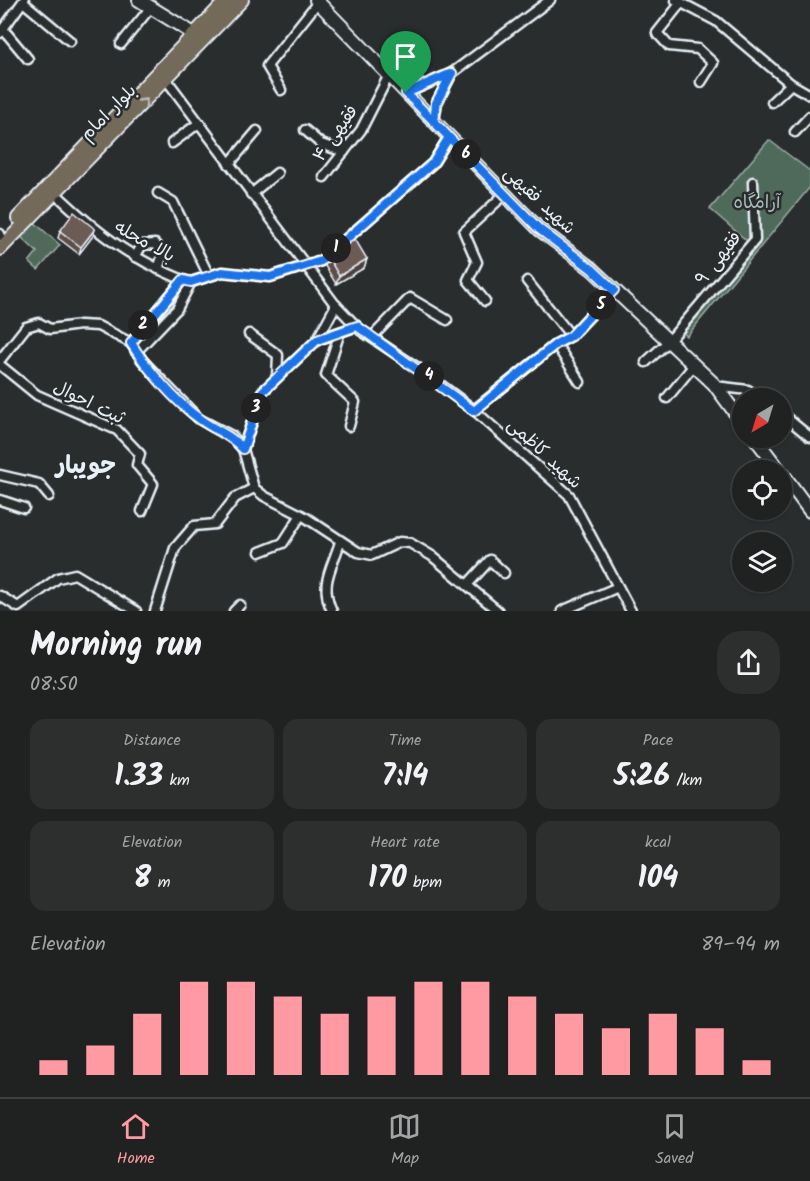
<!DOCTYPE html>
<meta charset="utf-8">
<style>
:root{--surface:#202222;--page:#2d2f2f;--text:#f1f3f6;--muted:#a2a4a5;--line:#3d3f40;--accent:#ff9aa2}
body{margin:0;font-family:Kalam,"Playpen Sans Arabic",sans-serif;background:var(--page);color:var(--text);height:100vh;display:flex;flex-direction:column;font-size:22px;white-space:nowrap}
*{box-sizing:border-box;margin:0}
p{font-size:20px;color:var(--muted)}
.icon{flex:none;width:33px;height:33px;fill:none;stroke:currentColor;stroke-width:2;stroke-linecap:round;stroke-linejoin:round}
.map{position:relative;height:611px;overflow:hidden}
.panel{display:flex;flex-direction:column;background:var(--surface);flex:1}
.panel>*{flex:none}
.needle{width:39px;rotate:218deg}
.buttons{position:absolute;left:732px;top:388px;display:grid;gap:12px}
.buttons a{display:grid;place-items:center;width:60px;height:60px;border-radius:50%;background:var(--surface);box-shadow:0 2px 4px #0004,0 0 0 2px var(--line);font-size:30px}
.pin{position:absolute;display:grid;place-items:center;width:51px;height:51px;color:#fff;margin:-62px -26px;border-radius:50% 50% 50% 0;rotate:-45deg;box-shadow:0 0 6px #0007}
.pin .icon{rotate:45deg}
.km{position:absolute;width:30px;height:30px;margin:-15px;border-radius:50%;background:#222;color:#fff;font-size:16px;line-height:30px;text-align:center}
.round{display:grid;place-items:center;flex:none;width:63px;height:63px;border-radius:24px;background:var(--page)}
.headline{display:flex;align-items:center;justify-content:space-between;height:102px;padding:0 30px}
h1{font-size:33px;font-weight:700;line-height:45px}
.figures{display:grid;grid-template-columns:repeat(3,1fr);gap:9px;height:102px;padding:6px 30px}
.figures div{display:grid;align-content:center;border-radius:15px;background:var(--page);text-align:center}
.figures b{font-size:30px;font-weight:700}
.figures small{font-size:16px;font-weight:400}
.figures p{font-size:16px}
.chart{height:168px;padding:12px 30px}
.chart p{display:flex;justify-content:space-between}
.chart svg{width:100%;height:108px;margin-top:6px;stroke:var(--accent);stroke-width:6}
.menu{display:flex;justify-content:space-around;align-items:center;height:84px;border-top:2px solid var(--line);background:var(--surface);font-size:16px;color:var(--muted)}
.menu a{display:grid;justify-items:center;gap:3px}
.menu .on{color:var(--accent)}
.map>svg:first-child{display:block}
.green{fill:#4f6b5a;stroke:#9caea9;stroke-width:1.5}
.lines{fill:none;stroke-linecap:round;stroke-linejoin:round}
.minor-casing{stroke:#e8f1f8;stroke-width:13}
.secondary-casing{stroke:#e8f1f8;stroke-width:16}
.primary-casing{stroke:#e8f1f8;stroke-width:16}
.minor{stroke:#2a2d2e;stroke-width:8}
.secondary{stroke:#2a2d2e;stroke-width:12}
.primary{stroke:#736b5a;stroke-width:12}
.wall{fill:#5d4d49;stroke:#e8f1f8;stroke-width:1.5}
.shaded-wall{fill:#4c3f3c;stroke:#e8f1f8;stroke-width:1.5}
.building{fill:#6c5a55;stroke:#e8f1f8;stroke-width:1.5}
.oneway{stroke:#b9bbb9}
.route-casing{stroke:#fff;stroke-width:12}
.route{stroke:#1a73e8;stroke-width:8}
.labels{text-anchor:middle;stroke-width:5;stroke-linejoin:round;paint-order:stroke}
.street-label{font-size:18px;fill:#e8f1f8;stroke:#2a2d2e}
.park-label{font-size:18px;fill:#abbbb9;stroke:#2a2d2e}
.district-label{font-size:24px;font-weight:bold;fill:#e8f1f8;stroke:#2a2d2e}
</style>
<div class="map">
<svg width="810" height="611" viewBox="0 0 810 611">
<rect width="100%" height="100%" fill="#2a2d2e"/>
<filter id="ink" filterUnits="userSpaceOnUse"><feTurbulence type="fractalNoise" baseFrequency=".0167" numOctaves="2"/><feDisplacementMap in="SourceGraphic" scale="12" xChannelSelector="R" yChannelSelector="G"/><feConvolveMatrix kernelMatrix="1 2 1 2 8 2 1 2 1" color-interpolation-filters="sRGB"/></filter>
<g filter="url(#ink)">
<g class="green">
<polygon points="769,140 810,171 810,187 687,336 675,327 747,241 710,209"/>
<polygon points="34,222 60,245 38,270 29,262 37,252 21,237"/>
</g>
<g class="lines">
<defs>
<g id="minor">
<polyline points="676,0 716,21 791,84 810,95"/>
<polyline points="23,2 70,41"/>
<polyline points="680,4 657,33 669,46 698,49 713,63 701,82"/>
<polyline points="3,29 28,59"/>
<polyline points="0,33 24,0"/>
<polyline points="121,44 151,7"/>
<polyline points="166,79 334,303 360,330 421,370 474,410 569,495 631,611"/>
<polyline points="281,90 267,66 318,2"/>
<polyline points="406,93 452,73 550,0"/>
<polyline points="772,102 791,84"/>
<polyline points="434,121 437,103 452,73"/>
<polyline points="305,130 321,144 344,152"/>
<polyline points="795,132 810,116"/>
<polyline points="172,143 199,123"/>
<polyline points="229,164 257,131"/>
<polyline points="324,177 361,130 389,75"/>
<path d="M54,192C96,232 128,257 183,280L191,282L222,272L270,277L321,261L433,163L449,137"/>
<polyline points="158,193 173,202 209,276"/>
<polyline points="251,194 277,173"/>
<polyline points="0,234 1,236"/>
<polyline points="135,257 142,245 155,244 163,254 158,269"/>
<polyline points="527,281 571,336"/>
<polyline points="485,301 468,280 477,262 464,232 505,194"/>
<polyline points="340,332 326,375 355,402 349,426"/>
<polyline points="249,334 278,355 277,377"/>
<polyline points="372,337 410,298 447,320"/>
<polyline points="317,340 357,326"/>
<polyline points="131,343 183,280"/>
<polyline points="556,344 580,382"/>
<polyline points="136,352 177,309 191,282"/>
<polyline points="0,360 26,327 39,323 50,329 80,325 98,326 131,343 142,360 199,419 232,436 243,449 254,488 264,496 305,517 358,552 372,555 400,542 410,543 432,556 498,611"/>
<polyline points="646,362 669,341 755,240 753,182"/>
<polyline points="0,365 37,395 117,430 140,454 137,465 153,484 142,511"/>
<polyline points="715,386 748,390 763,399"/>
<polyline points="667,398 694,365"/>
<polyline points="474,410 556,344 571,336 614,290"/>
<polyline points="782,414 810,437"/>
<polyline points="243,449 262,392 317,340 336,305"/>
<polyline points="0,475 39,484 49,496"/>
<polyline points="0,500 24,508"/>
<polyline points="260,552 283,543 301,515"/>
<polyline points="467,585 490,560 504,573"/>
<polyline points="0,596 18,607 58,578 75,574 136,611"/>
<polyline points="155,611 175,548 194,526 215,524 235,498 254,488"/>
<polyline points="234,611 240,605"/>
<path d="M332,611C319,583 332,569 340,542"/>
<polyline points="562,611 618,587"/>
</g>
<g id="secondary">
<polyline points="139,0 194,34"/>
<polyline points="316,0 539,229 592,269 714,384 742,422"/>
<polyline points="755,438 780,471"/>
<polyline points="782,473 810,511"/>
</g>
<g id="primary">
<polyline points="18,218 227,0"/>
<polyline points="0,249 242,0"/>
</g>
</defs>
<use href="#minor" class="minor-casing"/>
<use href="#secondary" class="secondary-casing"/>
<use href="#primary" class="primary-casing"/>
<use href="#minor" class="minor"/>
<use href="#secondary" class="secondary"/>
<use href="#primary" class="primary"/>
</g>
<g class="wall">
<polygon points="95,229 93,236 79,254 58,238 60,231"/>
<polygon points="328,257 367,259 364,268 336,284 325,266"/>
</g>
<g class="shaded-wall">
<polygon points="95,229 93,236 79,254 81,247"/>
<polygon points="367,259 364,268 336,284 339,276"/>
</g>
<g class="building">
<polygon points="74,212 95,229 81,247 60,231"/>
<polygon points="355,239 367,259 339,276 328,257"/>
</g>
<defs><path id="oneway-chevron" d="M-2-3.5L2.5 0L-2 3.5" fill="none" stroke-width="1.6" stroke-linecap="round" stroke-linejoin="round" transform="scale(1.5)"/></defs>
<use class="oneway" href="#oneway-chevron" transform="translate(144 102) rotate(-46)"/>
</g>
<g class="lines" filter="url(#ink)">
<defs>
<path id="route" d="M406,93L449,137L433,163L321,261L270,277L222,272L191,282L183,280L131,343C148,370 174,401 201,420C216,431 231,435 243,449L262,392L317,340L357,326L474,411L556,344L571,336L614,290L592,269L539,229L434,122L436,103L452,73L406,93"/>
</defs>
<use href="#route" class="route-casing"/>
<use href="#route" class="route"/>
</g>
<g class="labels">
<g class="street-label">
<text transform="translate(108 112) rotate(-45)" y="6">بلوار امام</text>
<text transform="translate(335 133) rotate(-55)" y="6">فقیهی ۴</text>
<text transform="translate(540 200) rotate(43)" y="6">شهید فقیهی</text>
<text transform="translate(145 241) rotate(29)" y="6">بالا محله</text>
<text transform="translate(718 258) rotate(-52)" y="6">فقیهی ۹</text>
<text transform="translate(89 402) rotate(26)" y="6">ثبت احوال</text>
<text transform="translate(545 453) rotate(43)" y="6">شهید کاظمی</text>
</g>
<g class="park-label">
<text x="757" y="208">آرامگاه</text>
</g>
<g class="district-label">
<text x="86" y="473">جویبار</text>
</g>
</g>
</svg>
<div class="buttons">
<a><svg class="needle" viewBox="-14 -14 28 28"><path d="M0-13l5 13h-10z" fill="#e53935"/><path d="M0 13l5-13h-10z" fill="#a2a4a5"/></svg></a>
<a><svg class="icon" aria-label="locate" viewBox="0 0 24 24"><circle cx="12" cy="12" r="6"/><path d="M12 2v4M12 18v4M2 12h4M18 12h4"/></svg></a>
<a><svg class="icon" aria-label="layers" viewBox="0 0 24 24"><path d="M12 4l9 5-9 5-9-5zM3 14l9 5 9-5"/></svg></a>
</div>
<div class="pin" style="left:406px;top:93px;background:#1e9e55"><svg class="icon" aria-label="arrive" viewBox="0 0 24 24"><path d="M6 21V4h12l-3 4 3 4H6"/></svg></div>
<b class="km" style="left:336px;top:248px">1</b>
<b class="km" style="left:143px;top:325px">2</b>
<b class="km" style="left:256px;top:408px">3</b>
<b class="km" style="left:429px;top:376px">4</b>
<b class="km" style="left:601px;top:305px">5</b>
<b class="km" style="left:466px;top:154px">6</b>
</div>
<section class="panel">
<div class="headline"><div><h1>Morning run</h1><p>08:50</p></div><a class="round"><svg class="icon" aria-label="share" viewBox="0 0 24 24"><path d="M12 15V3M7 8l5-5 5 5M5 13v7h14v-7"/></svg></a></div>
<div class="figures">
<div><p>Distance</p><b>1.33<small> km</small></b></div>
<div><p>Time</p><b>7:14</b></div>
<div><p>Pace</p><b>5:26<small> /km</small></b></div>
</div>
<div class="figures">
<div><p>Elevation</p><b>8<small> m</small></b></div>
<div><p>Heart rate</p><b>170<small> bpm</small></b></div>
<div><p>kcal</p><b>104</b></div>
</div>
<div class="chart"><p><span>Elevation</span>89–94 m</p>
<svg viewBox="0 0 160 44" preserveAspectRatio="none"><path d="M5 44V38M15 44V32M25 44V19M35 44V6M45 44V6M55 44V12M65 44V19M75 44V12M85 44V6M95 44V6M105 44V12M115 44V19M125 44V25M135 44V19M145 44V25M155 44V38"/></svg>
</div>
</section>
<nav class="menu">
<a class="on"><svg class="icon" aria-label="home" viewBox="0 0 24 24"><path d="M3 11l9-7 9 7M6 9v11h12V9"/></svg>Home</a>
<a><svg class="icon" aria-label="map" viewBox="0 0 24 24"><path d="M3 6l6-2 6 2 6-2v14l-6 2-6-2-6 2zM9 4v14M15 6v14"/></svg>Map</a>
<a><svg class="icon" aria-label="saved" viewBox="0 0 24 24"><path d="M7 4h10v16l-5-4-5 4z"/></svg>Saved</a>
</nav>
